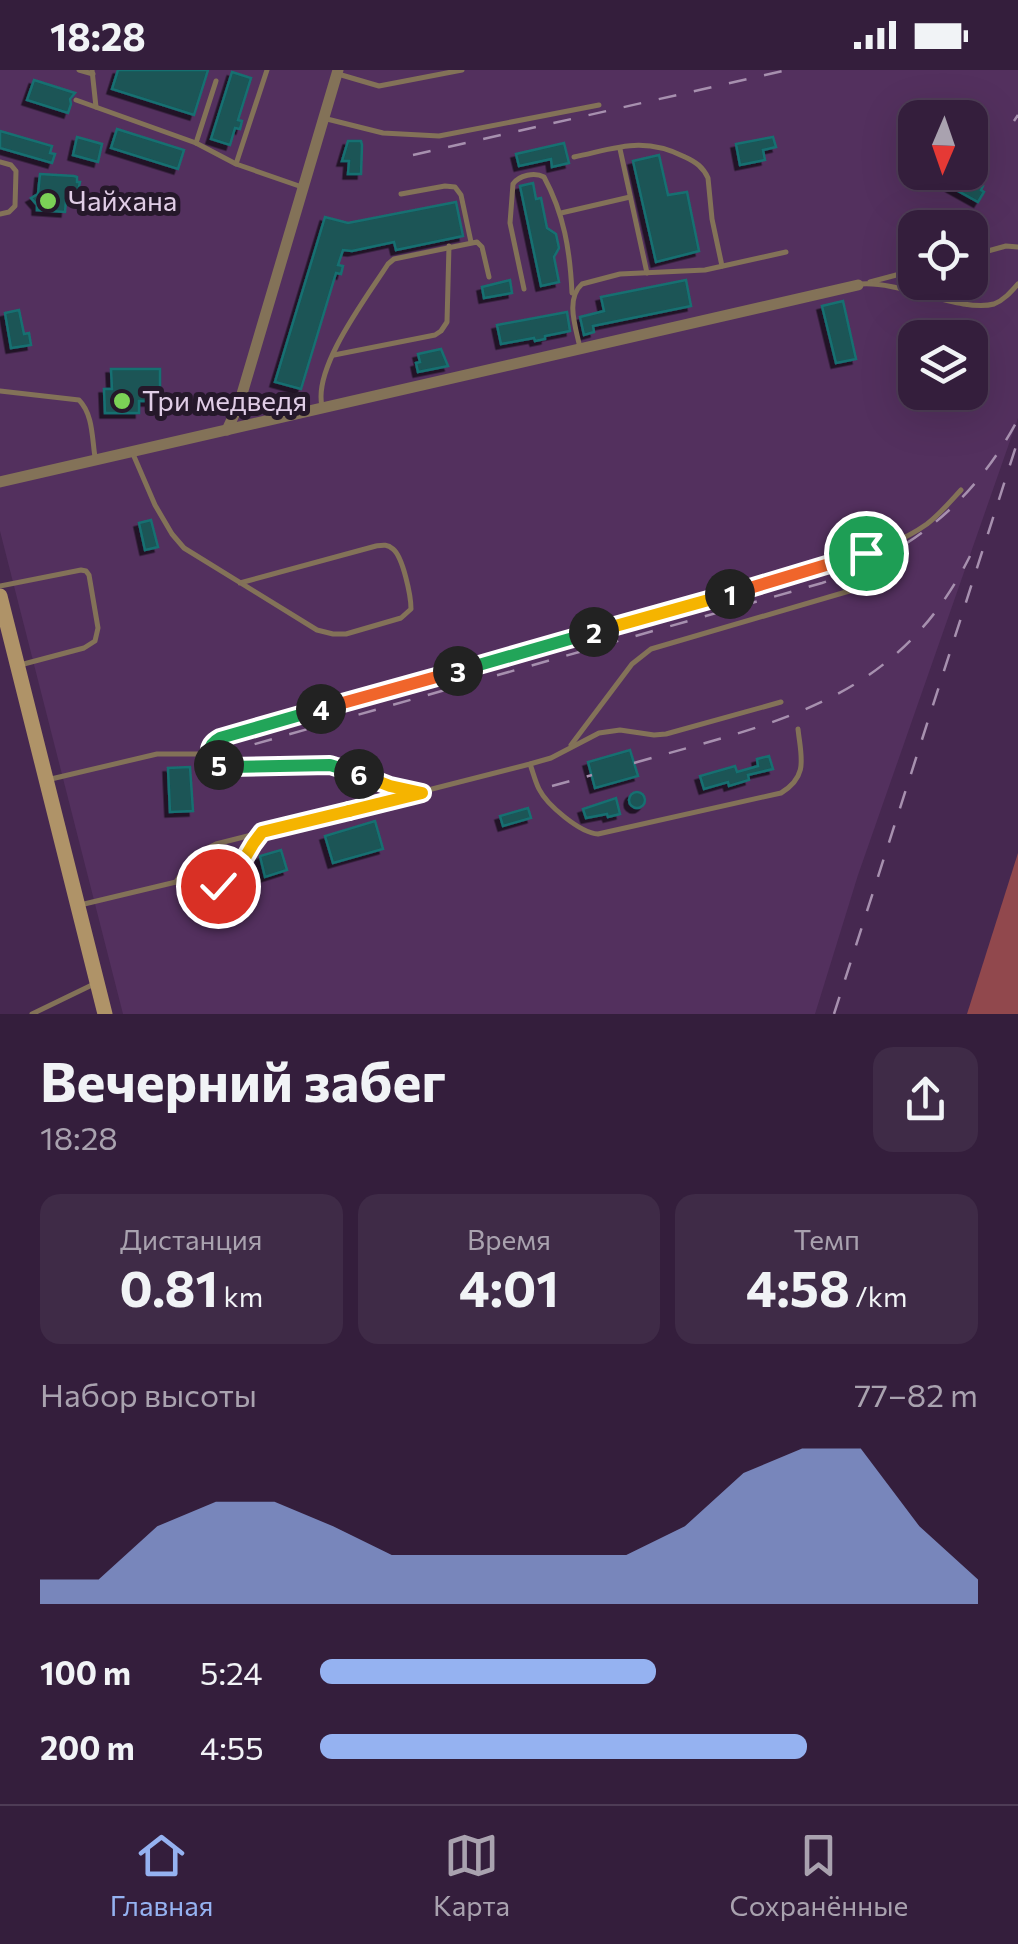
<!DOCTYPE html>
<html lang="ru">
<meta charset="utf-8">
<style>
:root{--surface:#341e3c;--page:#3f2b47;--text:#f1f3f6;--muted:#a9a2af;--line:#4e3c56;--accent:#95b2f1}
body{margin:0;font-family:Commissioner,sans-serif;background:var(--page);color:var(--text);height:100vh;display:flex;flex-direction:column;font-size:38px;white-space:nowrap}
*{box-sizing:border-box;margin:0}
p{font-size:32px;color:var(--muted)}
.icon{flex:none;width:55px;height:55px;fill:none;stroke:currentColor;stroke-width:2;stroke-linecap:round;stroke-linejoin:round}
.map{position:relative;height:944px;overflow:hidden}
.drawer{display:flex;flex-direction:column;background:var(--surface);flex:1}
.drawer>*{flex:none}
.needle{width:65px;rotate:182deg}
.tools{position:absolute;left:898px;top:30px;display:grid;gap:20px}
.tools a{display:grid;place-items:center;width:90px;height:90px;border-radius:20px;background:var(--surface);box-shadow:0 10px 40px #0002,0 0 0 2px var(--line);font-size:50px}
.pin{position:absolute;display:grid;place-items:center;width:85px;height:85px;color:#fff;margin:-42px;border:5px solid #fff;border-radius:50%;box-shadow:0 2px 10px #0007}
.km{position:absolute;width:50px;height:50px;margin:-25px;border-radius:50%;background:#222;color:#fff;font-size:28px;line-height:50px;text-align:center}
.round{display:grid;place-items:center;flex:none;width:105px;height:105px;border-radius:20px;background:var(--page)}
.headline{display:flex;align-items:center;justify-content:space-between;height:170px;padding:0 40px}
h1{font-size:55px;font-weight:700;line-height:75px}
.figures{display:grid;grid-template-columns:repeat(3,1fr);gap:15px;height:170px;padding:10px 40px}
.figures div{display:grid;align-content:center;border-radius:20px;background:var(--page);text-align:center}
.figures b{font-size:50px;font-weight:700}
.figures small{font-size:28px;font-weight:400}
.figures p{font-size:28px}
.chart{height:280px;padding:20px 40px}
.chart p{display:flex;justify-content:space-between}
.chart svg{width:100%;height:180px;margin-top:10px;fill:var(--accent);opacity:.7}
ul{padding:0 40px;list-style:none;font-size:32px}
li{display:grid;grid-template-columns:160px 120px 1fr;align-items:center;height:75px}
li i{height:25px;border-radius:12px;background:var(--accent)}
.status{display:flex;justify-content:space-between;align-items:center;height:70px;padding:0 50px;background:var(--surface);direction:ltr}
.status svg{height:28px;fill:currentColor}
.dock{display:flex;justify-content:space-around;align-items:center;height:140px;border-top:2px solid var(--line);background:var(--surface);font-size:28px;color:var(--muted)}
.dock a{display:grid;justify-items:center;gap:5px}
.dock .current{color:var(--accent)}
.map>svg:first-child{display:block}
.built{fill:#53305e;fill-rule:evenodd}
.forest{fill:#91484d}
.building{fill:#1a5556;stroke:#176f71;stroke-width:2.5;filter:url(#shadow)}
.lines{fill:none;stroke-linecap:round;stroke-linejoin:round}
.lane{stroke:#837258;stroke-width:5}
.street{stroke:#837258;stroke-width:11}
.secondary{stroke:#af9368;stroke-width:15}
.rail{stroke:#a790af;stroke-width:2.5;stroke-dasharray:18 18;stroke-linecap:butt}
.split-1-casing{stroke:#fff;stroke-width:20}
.split-2-casing{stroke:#fff;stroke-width:20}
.split-3-casing{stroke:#fff;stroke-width:20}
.split-4-casing{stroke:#fff;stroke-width:20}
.split-5-casing{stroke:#fff;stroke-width:20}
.split-6-casing{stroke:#fff;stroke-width:20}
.split-7-casing{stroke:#fff;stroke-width:20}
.split-8-casing{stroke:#fff;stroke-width:20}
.split-1{stroke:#f0652b;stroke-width:12}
.split-2{stroke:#f5b400;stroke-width:12}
.split-3{stroke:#22a559;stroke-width:12}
.split-4{stroke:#f0652b;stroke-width:12}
.split-5{stroke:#22a559;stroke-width:12}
.split-6{stroke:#22a559;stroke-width:12}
.split-7{stroke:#f5b400;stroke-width:12}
.split-8{stroke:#f5b400;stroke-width:12}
.poi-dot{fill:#7bd156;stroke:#25182a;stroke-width:4}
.labels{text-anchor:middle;stroke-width:10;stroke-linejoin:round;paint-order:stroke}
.poi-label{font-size:28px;fill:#e0cde6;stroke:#25182a;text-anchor:start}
</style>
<div class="status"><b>18:28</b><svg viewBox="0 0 49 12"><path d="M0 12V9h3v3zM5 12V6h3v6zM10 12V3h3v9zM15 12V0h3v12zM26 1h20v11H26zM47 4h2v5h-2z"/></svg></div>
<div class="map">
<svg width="1018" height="944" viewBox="0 0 1018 944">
<defs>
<filter id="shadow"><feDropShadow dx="-4.5" dy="4.5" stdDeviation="0" flood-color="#0009"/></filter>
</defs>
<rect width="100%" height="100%" fill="#462850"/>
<path class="built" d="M0,0H1018V348L858,805L815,944H123L0,461ZM915,48H970V102H915ZM915,158H970V212H915ZM915,268H970V322H915Z"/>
<polygon class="forest" points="1018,783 1018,944 967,944"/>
<g class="building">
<polygon points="118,0 208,0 194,45 112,19"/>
<polygon points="232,2 251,8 238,50 242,51 240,59 235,58 230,75 211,69"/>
<polygon points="34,10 75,23 70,29 71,34 68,43 27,30"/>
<polygon points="117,59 184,80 178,99 111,78"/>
<polygon points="0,61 52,76 50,83 55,84 52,93 0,78"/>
<polygon points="77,67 102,74 98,92 73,85"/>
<polygon points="773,67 776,77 763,80 765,90 740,95 736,74"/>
<polygon points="348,71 361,71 362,75 361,104 348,104 349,91 342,91"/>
<polygon points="564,73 569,93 552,97 551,89 519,96 516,84"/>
<polygon points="659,85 668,125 687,122 699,181 656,192 633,91"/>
<polygon points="960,102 983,116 981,120 984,122 978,132 951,117"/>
<polygon points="40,104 74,106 77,107 77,112 80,112 76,130 66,130 65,142 37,140 37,135 31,128 38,124"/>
<polygon points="533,113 536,129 541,128 547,158 556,164 559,178 554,187 559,212 541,216 520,116"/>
<polygon points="456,132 463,166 396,180 394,172 352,181 343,180 338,195 343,196 341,204 336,203 301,319 275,312 325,147 348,153"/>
<polygon points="510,210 512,223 484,228 482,217"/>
<polygon points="686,210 691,236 593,256 594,262 584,265 580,247 604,241 601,227"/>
<polygon points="843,231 856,289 836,293 822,236"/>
<polygon points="19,240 24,264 29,263 31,275 11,278 5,243"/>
<polygon points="567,242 570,261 545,266 545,269 535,271 534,268 501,274 497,255"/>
<polygon points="441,279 448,296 418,302 416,293 420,292 418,284"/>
<polygon points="111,299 160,299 160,331 139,331 139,343 105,343 104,319 112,319"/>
<polygon points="151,450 158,477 145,480 139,453"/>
<polygon points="630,680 638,706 595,718 588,692"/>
<polygon points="769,686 773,699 748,705 749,710 729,716 728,712 704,719 700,706 735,696 737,702 758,696 757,689"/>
<polygon points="190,697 193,741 170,742 168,698"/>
<circle cx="637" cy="730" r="8"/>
<polygon points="616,728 620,744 608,747 607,744 586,748 583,739"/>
<polygon points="528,738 531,748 503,756 500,746"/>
<polygon points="375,751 383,779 333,793 325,766"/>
<polygon points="281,780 287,800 265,807 260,786"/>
<polygon points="208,788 209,791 213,790 215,797 223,795 225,805 208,810 198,810 196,803 200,802 198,794 202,793 201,790"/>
</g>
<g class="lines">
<g class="lane">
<polyline points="79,0 93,4"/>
<polyline points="92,0 96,37"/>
<polyline points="338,4 379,16 462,0"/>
<polyline points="76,30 196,73 236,94 302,117"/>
<polyline points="327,49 383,63 439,66 599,35"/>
<polyline points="196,73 216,11"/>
<polyline points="620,79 647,203"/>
<path d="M574,87C617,78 643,66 685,87C696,92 703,97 708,108L712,149L722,196"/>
<polyline points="0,92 11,95 16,101 15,136 9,142 0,144"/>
<polyline points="236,94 267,0"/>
<polyline points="401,124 445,116 455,117 461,125 471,172"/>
<polyline points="561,143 630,127"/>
<polyline points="970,186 1006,176 1018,177"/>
<polyline points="870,212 915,200"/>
<path d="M861,214C901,211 962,243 994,234C1004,230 1011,222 1018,214"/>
<path d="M524,219L510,153L513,114C519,105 535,102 544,107C564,144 570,180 572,223"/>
<path d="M580,278C576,258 565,229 582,214L620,204L705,200L786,182"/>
<polyline points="334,285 435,265 441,261 447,252 449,176"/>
<path d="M0,321L79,330C93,344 92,368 95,387"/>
<path d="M322,336C313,297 367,227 388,194L394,189L477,172L482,177L489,207"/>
<path d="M133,384L155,435L172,464L184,478L317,560L333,564H346L401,548L411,539C411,526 403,487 393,479C387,474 383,475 376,476L240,513"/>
<polyline points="0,516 81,500 86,501 89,505 98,558 95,571 84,578 20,595"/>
<polyline points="571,675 632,594 651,579 863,517"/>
<path d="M530,694C533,702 535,711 539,719C547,735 580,763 598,764L781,723C809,706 801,687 798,659"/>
<polyline points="51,709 157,684 210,684"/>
<path d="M423,723L390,716L343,697L329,695L223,696L214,692L209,679L216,670L228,665L832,495C864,484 899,474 927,454C940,444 950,432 961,420"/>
<path d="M176,812C241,828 228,804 260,764"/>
<polyline points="80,835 176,812 192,786 216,774 530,694 551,688 599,663 620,660 654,665 666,664 781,632"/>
<polyline points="32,944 94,914"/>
</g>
<g class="street">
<polyline points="227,360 239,334 338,0"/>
<polyline points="0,412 858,215"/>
</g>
<polyline class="secondary" points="0,526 105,944"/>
<g class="rail">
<polyline points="1014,51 1018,45"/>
<polyline points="413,85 787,0"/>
<path d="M220,684L822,513C910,484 975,431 1018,349"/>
<path d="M634,693C776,652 897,632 970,486"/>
<polyline points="552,716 592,705"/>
<polyline points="834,944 1018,370"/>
</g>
</g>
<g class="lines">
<defs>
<polyline id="split-1" points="730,524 866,483"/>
<polyline id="split-2" points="594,562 730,524"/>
<polyline id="split-3" points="458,601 594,562"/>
<polyline id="split-4" points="321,639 458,601"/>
<path id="split-5" d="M219,695C206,687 207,675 220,668L321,639"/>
<polyline id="split-6" points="219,695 230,697 330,695 359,704"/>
<polyline id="split-7" points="349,741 422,723 390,716 359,704"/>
<polyline id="split-8" points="218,816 233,808 253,774 262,762 349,741"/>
</defs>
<use href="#split-1" class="split-1-casing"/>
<use href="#split-2" class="split-2-casing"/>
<use href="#split-3" class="split-3-casing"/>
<use href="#split-4" class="split-4-casing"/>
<use href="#split-5" class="split-5-casing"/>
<use href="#split-6" class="split-6-casing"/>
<use href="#split-7" class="split-7-casing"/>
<use href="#split-8" class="split-8-casing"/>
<use href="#split-1" class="split-1"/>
<use href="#split-2" class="split-2"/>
<use href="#split-3" class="split-3"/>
<use href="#split-4" class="split-4"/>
<use href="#split-5" class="split-5"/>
<use href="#split-6" class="split-6"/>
<use href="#split-7" class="split-7"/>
<use href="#split-8" class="split-8"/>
</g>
<g class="poi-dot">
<circle cx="48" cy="131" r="10"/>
<circle cx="122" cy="331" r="10"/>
</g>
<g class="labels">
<g class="poi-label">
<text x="68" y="141">Чайхана</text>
<text x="142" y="341">Три медведя</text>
</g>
</g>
</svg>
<div class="tools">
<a><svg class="needle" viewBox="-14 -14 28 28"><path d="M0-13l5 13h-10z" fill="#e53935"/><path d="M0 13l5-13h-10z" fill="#a9a2af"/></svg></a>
<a><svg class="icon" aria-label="locate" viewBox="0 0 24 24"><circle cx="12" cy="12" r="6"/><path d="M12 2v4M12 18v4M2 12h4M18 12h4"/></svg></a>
<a><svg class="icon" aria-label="layers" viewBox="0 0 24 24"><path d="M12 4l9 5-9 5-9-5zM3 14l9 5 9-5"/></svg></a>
</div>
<div class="pin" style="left:866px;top:483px;background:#1e9e55"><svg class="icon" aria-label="arrive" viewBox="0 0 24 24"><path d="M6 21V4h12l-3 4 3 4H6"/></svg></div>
<div class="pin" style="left:218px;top:816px;background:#d93025"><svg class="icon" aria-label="check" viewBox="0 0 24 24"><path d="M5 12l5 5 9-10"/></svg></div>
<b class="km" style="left:730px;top:524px">1</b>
<b class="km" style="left:594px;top:562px">2</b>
<b class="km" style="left:458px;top:601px">3</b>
<b class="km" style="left:321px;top:639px">4</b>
<b class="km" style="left:219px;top:695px">5</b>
<b class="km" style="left:359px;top:704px">6</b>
</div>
<section class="drawer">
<div class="headline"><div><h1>Вечерний забег</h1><p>18:28</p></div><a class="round"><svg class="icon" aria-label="share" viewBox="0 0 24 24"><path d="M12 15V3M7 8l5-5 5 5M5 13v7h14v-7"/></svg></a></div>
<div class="figures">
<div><p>Дистанция</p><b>0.81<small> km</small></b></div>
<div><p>Время</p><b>4:01</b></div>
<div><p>Темп</p><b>4:58<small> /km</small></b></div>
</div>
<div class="chart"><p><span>Набор высоты</span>77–82 m</p>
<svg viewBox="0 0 160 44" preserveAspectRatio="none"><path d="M0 44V38L10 38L20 25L30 19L40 19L50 25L60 32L70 32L80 32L90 32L100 32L110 25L120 12L130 6L140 6L150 25L160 38V44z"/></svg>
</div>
<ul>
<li><b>100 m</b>5:24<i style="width:51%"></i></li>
<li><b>200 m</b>4:55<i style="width:74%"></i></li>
</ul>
</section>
<nav class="dock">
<a class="current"><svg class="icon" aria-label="home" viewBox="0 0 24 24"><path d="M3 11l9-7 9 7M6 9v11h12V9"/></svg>Главная</a>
<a><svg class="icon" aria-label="map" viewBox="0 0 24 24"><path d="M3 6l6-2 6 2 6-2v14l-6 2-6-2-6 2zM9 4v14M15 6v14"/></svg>Карта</a>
<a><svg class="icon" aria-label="saved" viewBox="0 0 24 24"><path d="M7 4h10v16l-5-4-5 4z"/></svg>Сохранённые</a>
</nav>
